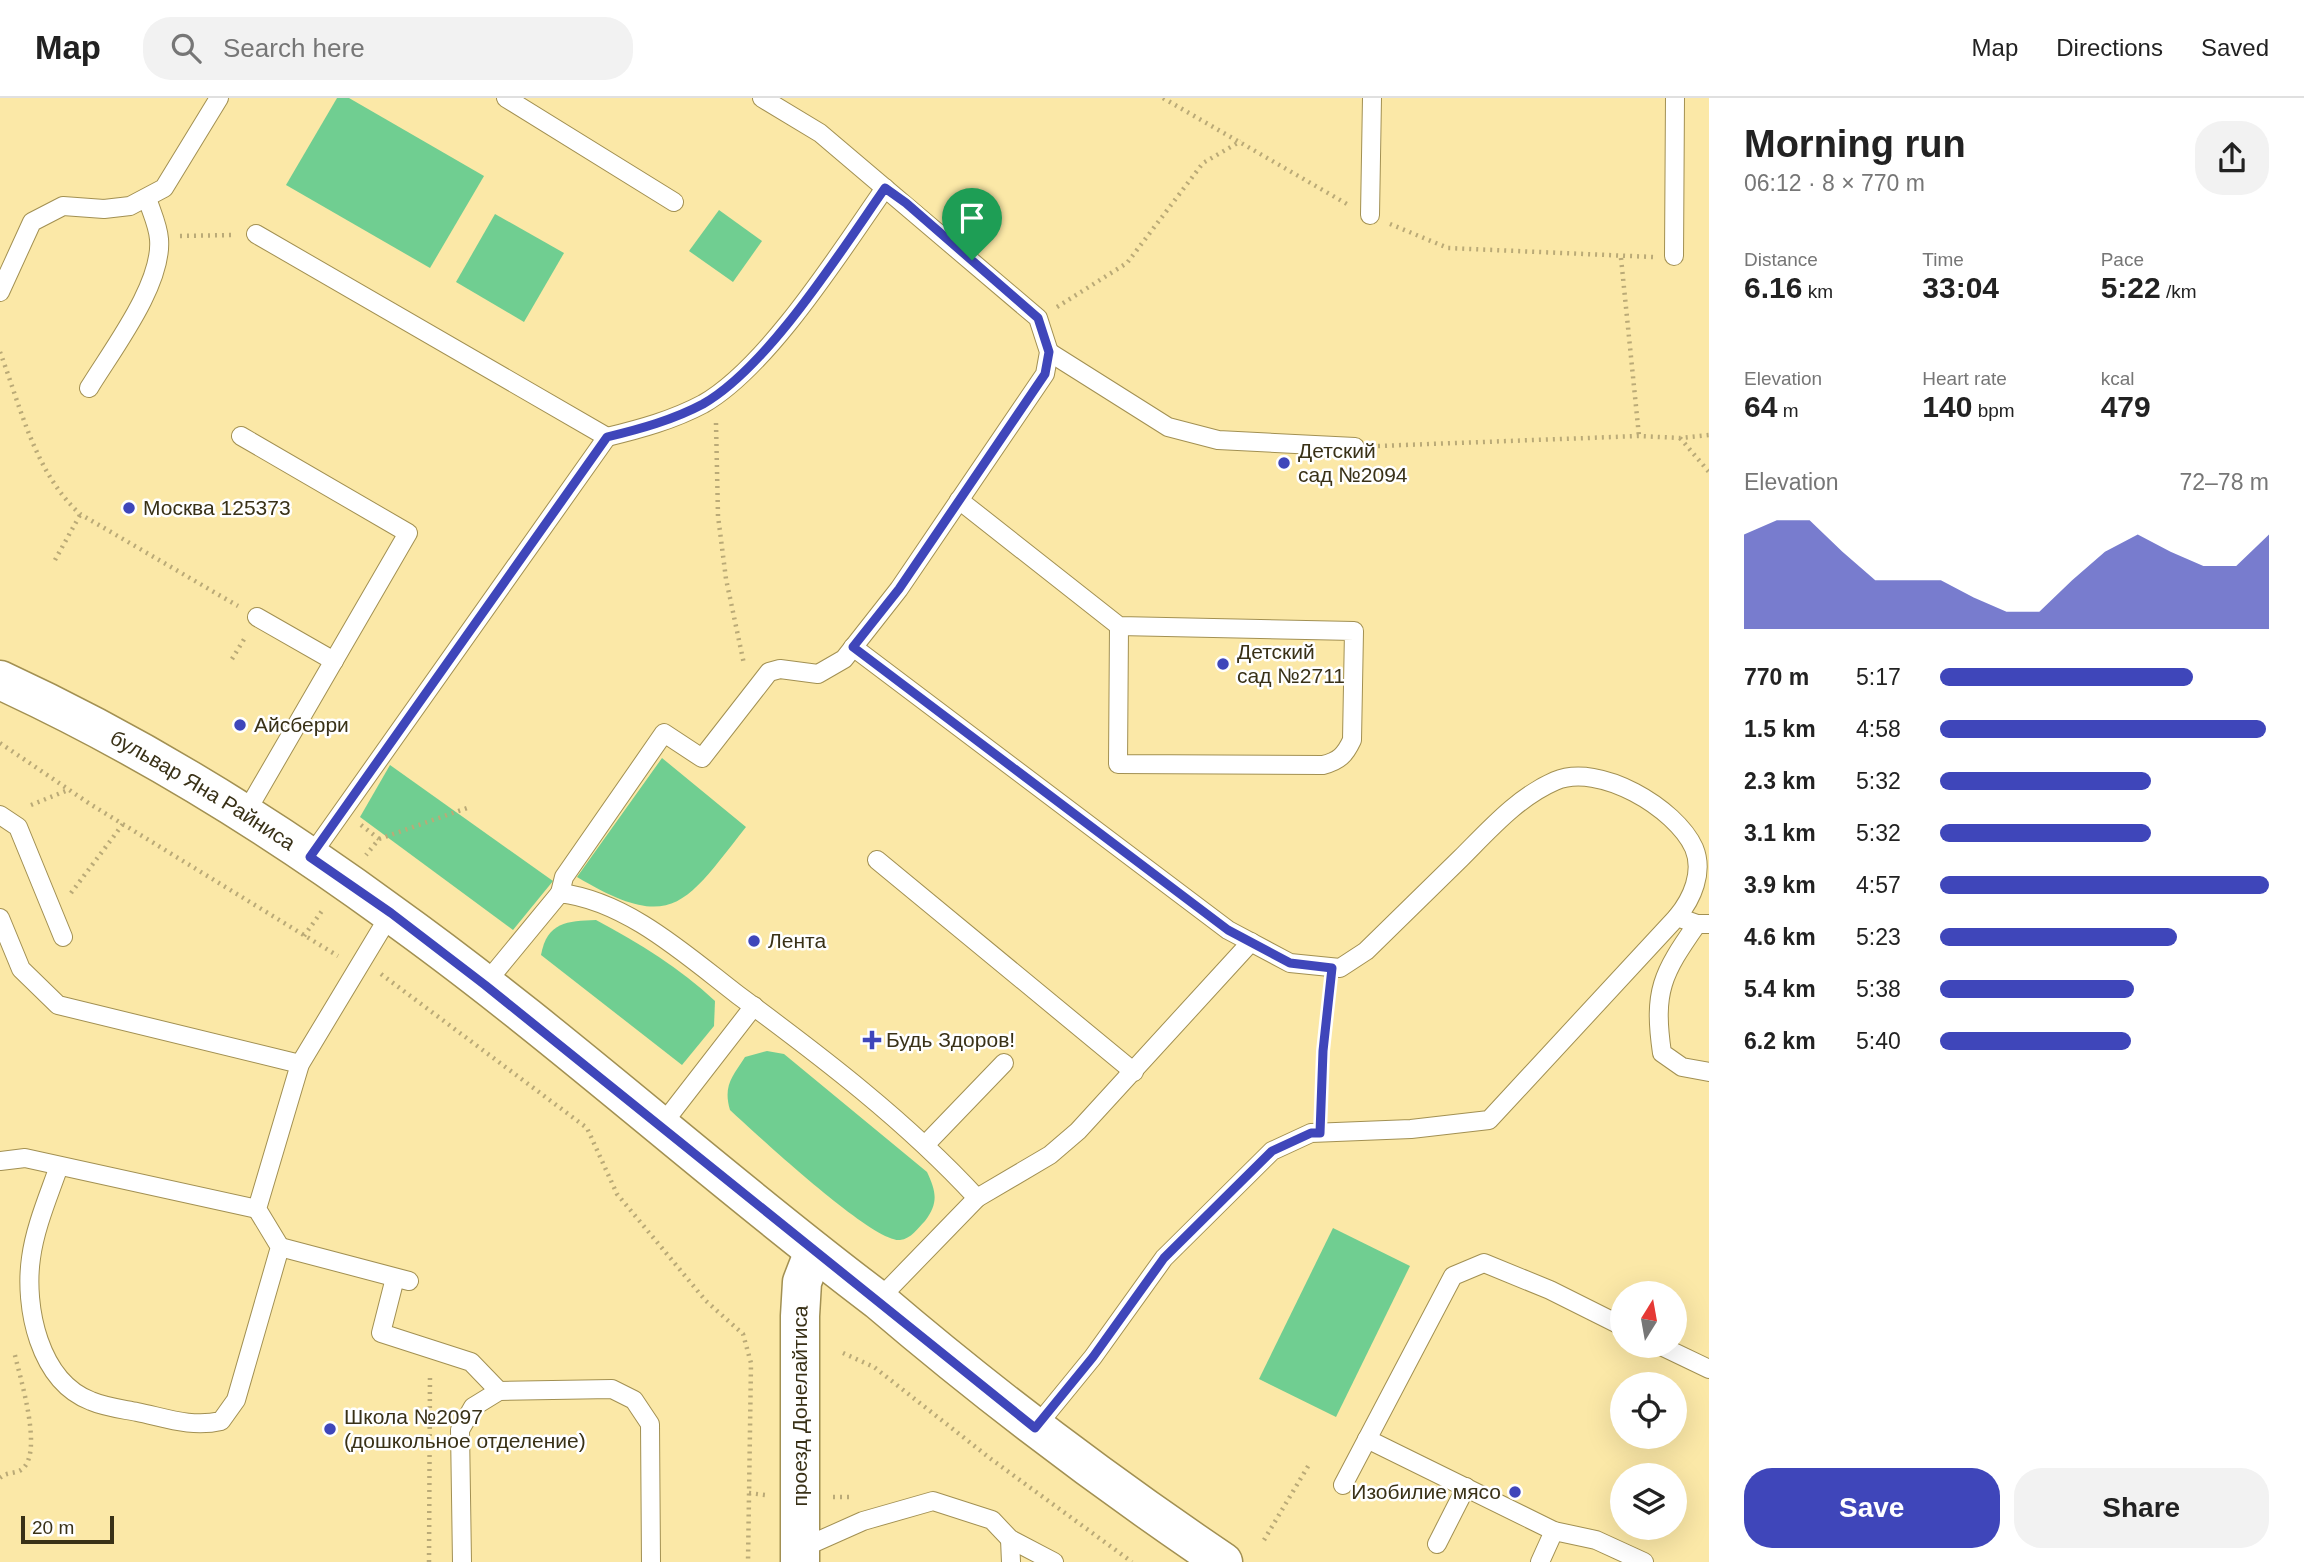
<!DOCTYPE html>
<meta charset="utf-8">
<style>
:root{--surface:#fff;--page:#f2f2f2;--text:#222;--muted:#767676;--line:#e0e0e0;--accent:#3f46ba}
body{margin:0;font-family:Helvetica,sans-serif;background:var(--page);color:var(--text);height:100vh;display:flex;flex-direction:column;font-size:26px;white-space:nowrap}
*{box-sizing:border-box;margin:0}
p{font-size:23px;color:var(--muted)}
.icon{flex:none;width:38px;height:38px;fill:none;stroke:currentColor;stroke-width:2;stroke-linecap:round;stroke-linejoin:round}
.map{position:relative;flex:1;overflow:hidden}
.sheet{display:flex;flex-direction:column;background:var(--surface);width:595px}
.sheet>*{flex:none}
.needle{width:46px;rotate:11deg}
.controls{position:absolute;left:1610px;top:1183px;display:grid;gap:14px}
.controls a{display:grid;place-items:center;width:77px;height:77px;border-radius:50%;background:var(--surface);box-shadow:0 7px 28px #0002;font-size:35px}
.scale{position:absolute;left:21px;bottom:18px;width:93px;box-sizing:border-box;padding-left:7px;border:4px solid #393117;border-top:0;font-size:19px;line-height:24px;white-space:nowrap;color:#393117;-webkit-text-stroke:5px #fff;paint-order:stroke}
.pin{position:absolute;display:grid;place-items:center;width:60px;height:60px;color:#fff;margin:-72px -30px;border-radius:50% 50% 50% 0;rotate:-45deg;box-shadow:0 0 7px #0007}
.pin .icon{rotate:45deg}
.round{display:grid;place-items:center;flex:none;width:74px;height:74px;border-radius:28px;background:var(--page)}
.headline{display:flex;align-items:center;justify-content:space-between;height:119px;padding:0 35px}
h1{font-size:38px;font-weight:700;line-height:52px}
.metrics{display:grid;grid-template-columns:repeat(3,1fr);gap:10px;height:119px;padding:7px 35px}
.metrics div{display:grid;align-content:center}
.metrics b{font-size:30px;font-weight:700}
.metrics small{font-size:19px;font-weight:400}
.metrics p{font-size:19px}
.chart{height:196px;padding:14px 35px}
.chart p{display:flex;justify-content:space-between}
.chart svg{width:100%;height:126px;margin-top:7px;fill:var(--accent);opacity:.7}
.primary-button{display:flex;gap:14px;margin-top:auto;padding:14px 35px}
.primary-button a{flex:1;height:80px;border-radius:28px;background:var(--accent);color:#fff;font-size:28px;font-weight:700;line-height:80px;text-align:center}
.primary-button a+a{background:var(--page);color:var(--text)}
ul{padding:0 35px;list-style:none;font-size:23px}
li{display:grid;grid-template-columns:112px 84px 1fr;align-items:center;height:52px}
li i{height:18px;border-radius:9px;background:var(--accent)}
header{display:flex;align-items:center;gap:42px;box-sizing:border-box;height:98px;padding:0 35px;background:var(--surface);border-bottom:2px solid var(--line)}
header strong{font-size:33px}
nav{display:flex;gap:38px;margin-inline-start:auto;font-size:24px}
.search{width:490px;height:63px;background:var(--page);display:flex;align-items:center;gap:18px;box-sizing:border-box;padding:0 24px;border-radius:28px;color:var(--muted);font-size:26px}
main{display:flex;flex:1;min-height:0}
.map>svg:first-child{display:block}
.green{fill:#70ce91}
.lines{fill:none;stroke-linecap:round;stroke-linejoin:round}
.service-casing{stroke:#a29052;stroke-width:20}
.tertiary-casing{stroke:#a29052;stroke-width:41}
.secondary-casing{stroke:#a29052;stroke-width:41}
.path{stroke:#baaa77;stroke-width:4.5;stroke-dasharray:2 5;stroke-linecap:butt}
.service{stroke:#fff;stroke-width:18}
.tertiary{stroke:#fff;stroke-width:38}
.secondary{stroke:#fff;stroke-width:38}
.route-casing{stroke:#fff;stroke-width:14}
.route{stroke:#3f46ba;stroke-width:9}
.poi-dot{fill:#3f46ba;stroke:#fff;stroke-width:2.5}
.labels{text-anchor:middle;stroke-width:5;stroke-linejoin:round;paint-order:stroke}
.poi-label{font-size:21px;fill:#393117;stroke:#fff;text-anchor:start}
.street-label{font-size:21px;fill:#393117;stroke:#fff}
</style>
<header>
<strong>Map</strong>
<div class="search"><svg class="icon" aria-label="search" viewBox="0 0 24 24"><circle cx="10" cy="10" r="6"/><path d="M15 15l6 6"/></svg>Search here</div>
<nav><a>Map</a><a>Directions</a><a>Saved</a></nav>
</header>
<main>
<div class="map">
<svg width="1709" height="1464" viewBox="0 0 1709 1464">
<rect width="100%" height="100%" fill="#fbe8a7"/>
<g class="green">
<polygon points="337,0 349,0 484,78 430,170 286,87"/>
<polygon points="719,112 762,143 733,184 689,153"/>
<polygon points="495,116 564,155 524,224 456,184"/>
<path d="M662,660L746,729C685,806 673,836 577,779Z"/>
<polygon points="390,667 553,783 513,832 360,719"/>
<path d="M596,822C639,845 680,870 715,903L714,928L682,967L541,857C547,824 567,823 596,822Z"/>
<path d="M767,953L784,956L927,1074C936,1093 939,1105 925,1123C918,1130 911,1141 900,1142C873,1145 755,1035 730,1012C723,988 732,979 745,959Z"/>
<polygon points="1333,1130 1410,1168 1336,1319 1259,1281"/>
</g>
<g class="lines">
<defs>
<g id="service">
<polyline points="506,0 674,104"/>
<polyline points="1370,117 1372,0"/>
<polyline points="256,136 607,339 310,759"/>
<polyline points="1674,158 1675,0"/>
<polyline points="0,194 32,124 63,108 104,111 130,108 164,90 219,0"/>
<polyline points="1049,254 1168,329 1218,342 1355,349"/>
<path d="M89,290C112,252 163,186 159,141C158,127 151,113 147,100"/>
<polyline points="241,338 408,435 245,716"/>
<path d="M607,339C640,331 673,322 703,306C768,269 841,153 885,90"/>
<path d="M959,402L1119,528L1118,666L1323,667C1339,663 1345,657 1352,642L1354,533L1119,528"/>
<polyline points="257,519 334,563"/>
<path d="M853,549L1228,832L1290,865L1340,870L1366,853C1398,822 1429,791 1461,760C1490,731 1518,699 1555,683C1599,664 1676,710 1694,750C1704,774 1692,801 1677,819"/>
<polyline points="0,717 18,729 63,839"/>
<polyline points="877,762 1134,974"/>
<polyline points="560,795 564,779 664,635 702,660 769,574 780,571 818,576 844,561 899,491 1045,276 1049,254 1038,220 820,35 762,0"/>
<polyline points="0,820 21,871 58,907 300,966"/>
<path d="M1697,826C1662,876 1653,893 1662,955L1682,969L1709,974"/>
<path d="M485,886L560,795C627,803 686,857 738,897C822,959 906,1023 977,1100L878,1202"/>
<polyline points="661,1028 754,908"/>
<polyline points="926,1046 1004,965"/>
<polyline points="0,1063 25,1060 257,1111"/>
<path d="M59,1068C49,1097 35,1129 31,1160C24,1209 39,1283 91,1303C105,1309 122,1311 137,1314C166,1320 192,1330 221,1323L236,1302L280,1149L257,1111L300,966L391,815"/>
<polyline points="977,1100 1050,1057 1078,1033 1251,844"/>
<polyline points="280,1149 409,1183"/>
<polyline points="395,1180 381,1235 471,1264 499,1293"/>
<polyline points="1661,1248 1709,1271"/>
<polyline points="1035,1330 1093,1259 1164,1160 1272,1053 1311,1035 1411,1031 1489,1022 1677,819 1697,826 1709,826"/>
<polyline points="1367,1341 1554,1433 1596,1442 1644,1464"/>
<polyline points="1343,1387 1453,1178 1484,1165 1550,1192 1622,1228"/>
<polyline points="1010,1441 1011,1464"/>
<polyline points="1437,1446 1466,1389"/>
<polyline points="800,1451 863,1423 933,1403 992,1422 1010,1441 1054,1464"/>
<polyline points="462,1464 460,1332 473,1309 499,1293 612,1291 634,1302 650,1326 651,1464"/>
<polyline points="1540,1464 1554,1433"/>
</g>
<g id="tertiary">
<path id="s1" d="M800,1464V1218L802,1184L814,1153"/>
</g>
<g id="secondary">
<path id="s2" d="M0,582C137,645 268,726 390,815C559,936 712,1077 878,1202C988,1296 1103,1383 1223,1464"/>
</g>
</defs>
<use href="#service" class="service-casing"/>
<use href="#tertiary" class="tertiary-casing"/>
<use href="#secondary" class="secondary-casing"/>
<g class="path">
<polyline points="1163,0 1347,106"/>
<polyline points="1390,126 1448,150 1653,159"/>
<polyline points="180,138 234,137"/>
<polyline points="1621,160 1639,338"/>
<polyline points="1057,209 1127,165 1203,65 1241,43"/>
<path d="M0,254C21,310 35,375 80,416L238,508"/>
<polyline points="716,325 718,418 726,481 744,566"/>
<polyline points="1680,340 1709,374"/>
<polyline points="1378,348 1639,338 1680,340 1709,337"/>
<polyline points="55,462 80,417"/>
<polyline points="232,561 246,538"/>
<polyline points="0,645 90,706 338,858"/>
<polyline points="31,707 68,692"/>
<polyline points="361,727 379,741 366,757"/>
<polyline points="379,741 467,710"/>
<polyline points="71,795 123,726"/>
<polyline points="304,838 324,810"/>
<polyline points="381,876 587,1030 617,1096 706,1203 743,1236 751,1265 748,1464"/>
<polyline points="1320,1012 1330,891"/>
<polyline points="843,1255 874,1269 991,1361 1132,1464"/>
<path d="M0,1380C6,1374 14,1376 21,1372C45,1356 19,1277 14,1253"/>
<polyline points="749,1395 765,1397"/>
<polyline points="833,1399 853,1399"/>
<polyline points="1264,1442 1310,1365"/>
<polyline points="429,1464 430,1276"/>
</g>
<use href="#service" class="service"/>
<use href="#tertiary" class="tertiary"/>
<use href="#secondary" class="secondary"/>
</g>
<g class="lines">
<defs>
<path id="route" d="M885,90L906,105L1038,220L1049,254L1045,276L899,491L853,549L1228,832L1290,865L1332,870L1323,953L1320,1035H1311L1272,1053L1164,1160L1093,1259L1035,1330L485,887L391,815L310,759L607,339C640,331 673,322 703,306C768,269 841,153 885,90Z"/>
</defs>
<use href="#route" class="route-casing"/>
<use href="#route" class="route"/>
</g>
<g class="poi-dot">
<circle cx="1284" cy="365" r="7"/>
<circle cx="129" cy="410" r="7"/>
<circle cx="1223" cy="566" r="7"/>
<circle cx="240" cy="627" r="7"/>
<circle cx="754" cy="843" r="7"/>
<path d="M868.5 931.5h7v7h7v7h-7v7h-7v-7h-7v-7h7z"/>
<circle cx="330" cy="1331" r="7"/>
<circle cx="1515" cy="1394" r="7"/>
</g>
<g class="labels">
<g class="poi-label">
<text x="1298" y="360">Детский<tspan x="1298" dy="24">сад №2094</tspan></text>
<text x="143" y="417">Москва 125373</text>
<text x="1237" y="561">Детский<tspan x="1237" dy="24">сад №2711</tspan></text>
<text x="254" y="634">Айсберри</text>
<text x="768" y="850">Лента</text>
<text x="886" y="949">Будь Здоров!</text>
<text x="344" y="1326">Школа №2097<tspan x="344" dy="24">(дошкольное отделение)</tspan></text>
<text x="1501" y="1401" text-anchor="end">Изобилие мясо</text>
</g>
<g class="street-label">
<text dy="7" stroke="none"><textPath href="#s2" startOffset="231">бульвар Яна Райниса</textPath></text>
<text dy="7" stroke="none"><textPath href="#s1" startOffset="156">проезд Донелайтиса</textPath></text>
</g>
</g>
</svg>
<div class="controls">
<a><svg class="needle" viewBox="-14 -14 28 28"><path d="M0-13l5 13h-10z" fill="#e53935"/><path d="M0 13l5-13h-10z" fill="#767676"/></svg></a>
<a><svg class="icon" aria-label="locate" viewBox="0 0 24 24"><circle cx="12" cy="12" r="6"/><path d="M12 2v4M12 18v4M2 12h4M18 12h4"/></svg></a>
<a><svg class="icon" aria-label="layers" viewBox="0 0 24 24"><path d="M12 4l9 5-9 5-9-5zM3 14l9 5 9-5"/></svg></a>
</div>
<div class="scale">20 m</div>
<div class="pin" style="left:972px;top:162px;background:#1e9e55"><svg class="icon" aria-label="arrive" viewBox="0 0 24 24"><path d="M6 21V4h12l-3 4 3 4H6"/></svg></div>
</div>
<section class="sheet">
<div class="headline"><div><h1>Morning run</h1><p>06:12 · 8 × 770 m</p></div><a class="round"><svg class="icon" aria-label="share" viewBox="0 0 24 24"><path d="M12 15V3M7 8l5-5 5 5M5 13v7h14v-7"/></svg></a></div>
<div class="metrics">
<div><p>Distance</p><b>6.16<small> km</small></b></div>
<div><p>Time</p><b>33:04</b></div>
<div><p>Pace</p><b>5:22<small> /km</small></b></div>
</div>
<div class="metrics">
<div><p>Elevation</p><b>64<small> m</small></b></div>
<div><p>Heart rate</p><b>140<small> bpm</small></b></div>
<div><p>kcal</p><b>479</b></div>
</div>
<div class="chart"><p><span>Elevation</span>72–78 m</p>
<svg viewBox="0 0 160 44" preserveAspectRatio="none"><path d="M0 44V11L10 6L20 6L30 17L40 27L50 27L60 27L70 33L80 38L90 38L100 27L110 17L120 11L130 17L140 22L150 22L160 11V44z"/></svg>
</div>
<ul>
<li><b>770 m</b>5:17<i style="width:77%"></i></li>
<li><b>1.5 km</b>4:58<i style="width:99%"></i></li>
<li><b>2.3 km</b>5:32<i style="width:64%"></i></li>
<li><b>3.1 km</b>5:32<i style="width:64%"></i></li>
<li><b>3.9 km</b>4:57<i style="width:100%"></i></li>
<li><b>4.6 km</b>5:23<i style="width:72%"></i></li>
<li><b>5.4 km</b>5:38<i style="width:59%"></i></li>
<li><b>6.2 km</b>5:40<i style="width:58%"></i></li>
</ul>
<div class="primary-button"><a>Save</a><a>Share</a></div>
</section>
</main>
